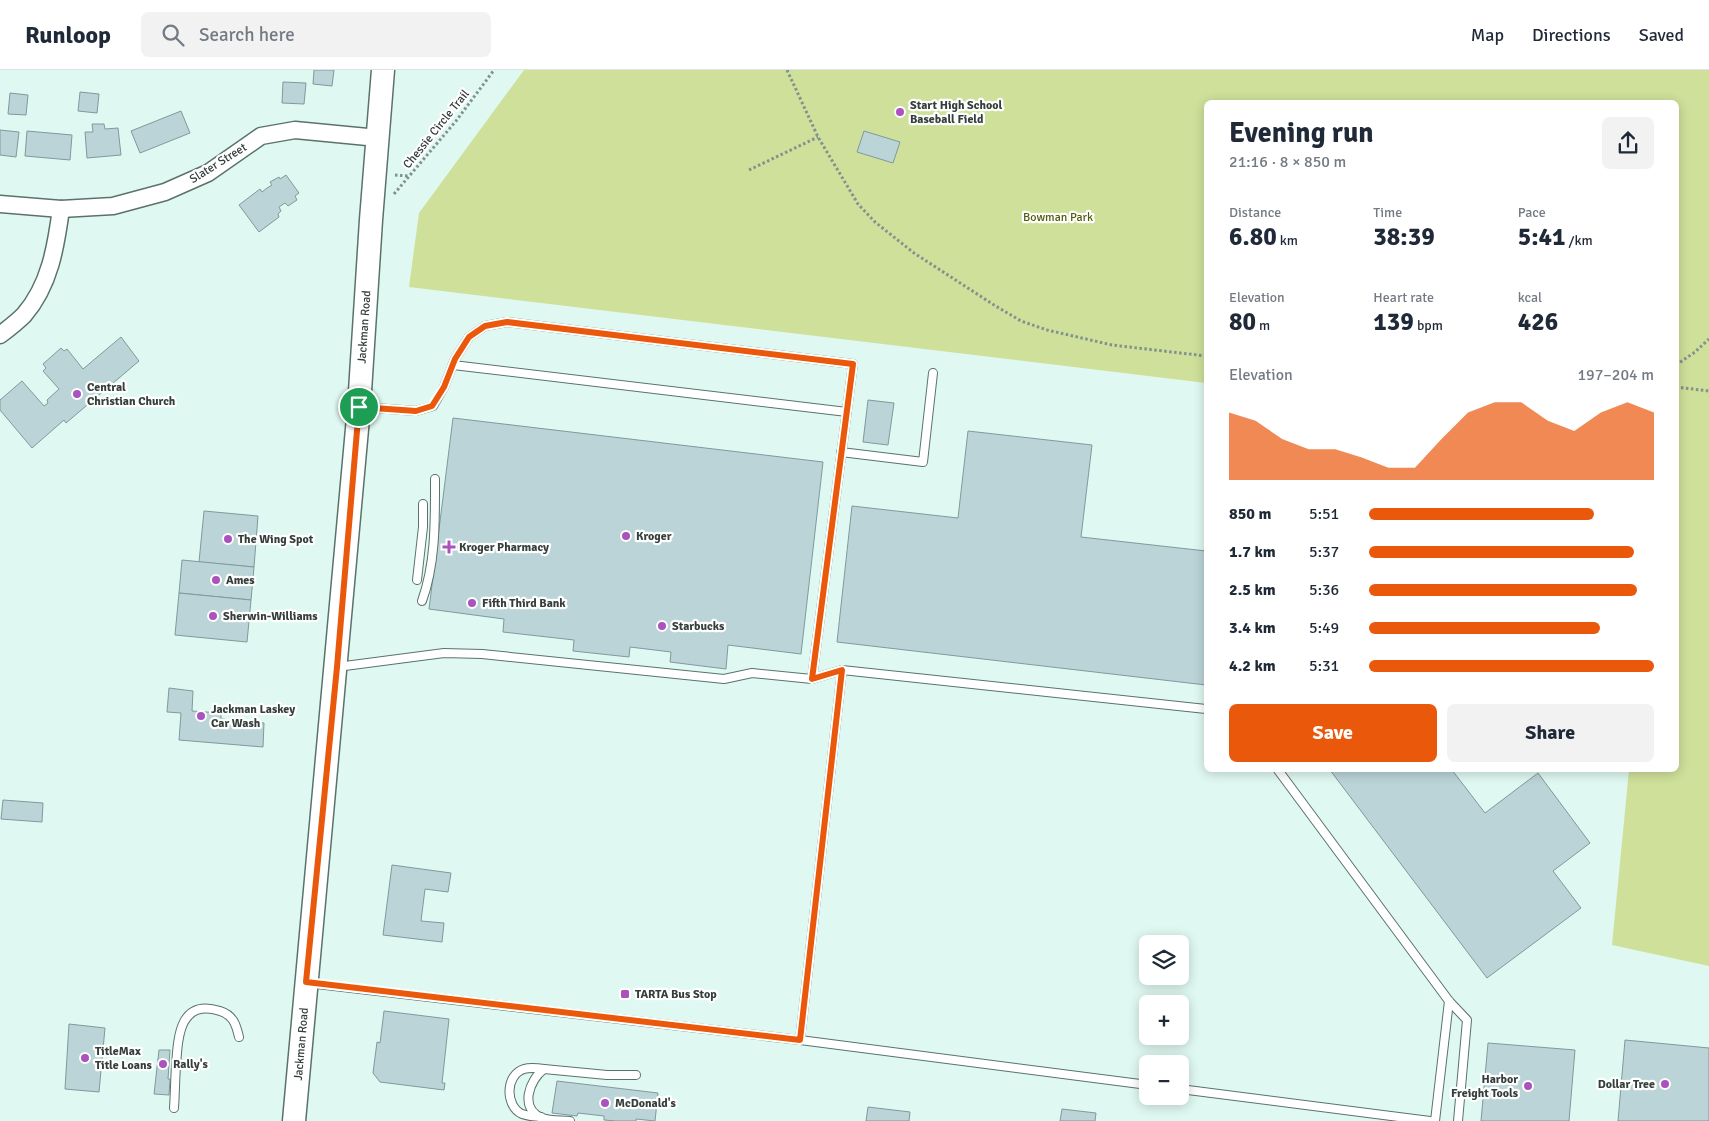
<!DOCTYPE html>
<meta charset="utf-8">
<style>
:root{--surface:#fff;--page:#f2f2f3;--text:#1f2937;--muted:#747a83;--line:#e0e1e3;--accent:#ea580c}
body{margin:0;font-family:Signika,sans-serif;background:var(--page);color:var(--text);height:100vh;display:flex;flex-direction:column;font-size:19px;white-space:nowrap}
*{box-sizing:border-box;margin:0}
p{font-size:16px;color:var(--muted)}
.icon{flex:none;width:28px;height:28px;fill:none;stroke:currentColor;stroke-width:2;stroke-linecap:round;stroke-linejoin:round}
.map{position:relative;flex:1;overflow:hidden}
.drawer{position:absolute;left:1204px;top:30px;width:475px;height:672px;display:flex;flex-direction:column;background:var(--surface);border-radius:8px;box-shadow:0 2px 12px #0003}
.drawer>*{flex:none}
.fabs{position:absolute;left:1139px;top:865px;display:grid;gap:10px}
.fabs a{display:grid;place-items:center;width:50px;height:50px;border-radius:8px;background:var(--surface);box-shadow:0 2px 12px #0003;font-size:25px}
.pin{position:absolute;display:grid;place-items:center;width:42px;height:42px;color:#fff;margin:-21px;border:2px solid #fff;border-radius:50%;box-shadow:0 1px 5px #0007}
.round{display:grid;place-items:center;flex:none;width:52px;height:52px;border-radius:8px;background:var(--page)}
.overview{display:flex;align-items:center;justify-content:space-between;height:85px;padding:0 25px}
h1{font-size:28px;font-weight:800;line-height:38px}
.stats{display:grid;grid-template-columns:repeat(3,1fr);gap:8px;height:85px;padding:5px 25px}
.stats div{display:grid;align-content:center}
.stats b{font-size:25px;font-weight:800}
.stats small{font-size:14px;font-weight:400}
.stats p{font-size:14px}
.chart{height:140px;padding:10px 25px}
.chart p{display:flex;justify-content:space-between}
.chart svg{width:100%;height:90px;margin-top:5px;fill:var(--accent);opacity:.7}
.cta{display:flex;gap:10px;margin-top:auto;padding:10px 25px}
.cta a{flex:1;height:58px;border-radius:8px;background:var(--accent);color:#fff;font-size:20px;font-weight:800;line-height:58px;text-align:center}
.cta a+a{background:var(--page);color:var(--text)}
ul{padding:0 25px;list-style:none;font-size:16px}
li{display:grid;grid-template-columns:80px 60px 1fr;align-items:center;height:38px}
li i{height:12px;border-radius:6px;background:var(--accent)}
header{display:flex;align-items:center;gap:30px;box-sizing:border-box;height:70px;padding:0 25px;background:var(--surface);border-bottom:1px solid var(--line)}
header strong{font-size:24px}
nav{display:flex;gap:28px;margin-inline-start:auto;font-size:18px}
.search{width:350px;height:45px;background:var(--page);display:flex;align-items:center;gap:12px;box-sizing:border-box;padding:0 18px;border-radius:8px;color:var(--muted);font-size:19px}
.map>svg:first-child{display:block}
.green{fill:#cfe09a}
.building{fill:#bad4d7;stroke:#80999c}
.lines{fill:none;stroke-linecap:round;stroke-linejoin:round}
.lane-casing{stroke:#5b726c;stroke-width:10}
.street-casing{stroke:#5b726c;stroke-width:19}
.secondary-casing{stroke:#5b726c;stroke-width:25}
.path{stroke:#82928e;stroke-width:3;stroke-dasharray:2.5 2.5;stroke-linecap:butt}
.lane{stroke:#fff;stroke-width:8}
.street{stroke:#fff;stroke-width:16}
.secondary{stroke:#fff;stroke-width:22}
.route-casing{stroke:#fff;stroke-width:10}
.route{stroke:#ea580c;stroke-width:6}
.poi-dot{fill:#aa52be;stroke:#fff;stroke-width:2}
.labels{text-anchor:middle;stroke-width:4.5;stroke-linejoin:round;paint-order:stroke}
.poi-label{font-size:12px;font-weight:bold;fill:#343e3b;stroke:#fff;text-anchor:start}
.street-label{font-size:12px;fill:#343e3b;stroke:#fff}
.park-label{font-size:12px;fill:#505e0b;stroke:#fff}
</style>
<header>
<strong>Runloop</strong>
<div class="search"><svg class="icon" aria-label="search" viewBox="0 0 24 24"><circle cx="10" cy="10" r="6"/><path d="M15 15l6 6"/></svg>Search here</div>
<nav><a>Map</a><a>Directions</a><a>Saved</a></nav>
</header>
<div class="map">
<svg width="1709" height="1051" viewBox="0 0 1709 1051">
<rect width="100%" height="100%" fill="#dff8f1"/>
<polygon class="green" points="524,0 1709,0 1709,896 1612,875 1629,700 1676,700 1676,32 1206,32 1206,313 409,217 419,143"/>
<g class="building">
<polygon points="314,0 334,0 332,16 313,14"/>
<polygon points="283,12 306,13 304,34 282,33"/>
<polygon points="80,22 99,24 97,43 78,41"/>
<polygon points="10,23 28,25 26,45 8,44"/>
<polygon points="181,41 190,63 140,83 131,61"/>
<polygon points="92,54 104,54 105,59 118,58 121,85 87,88 85,62 93,62"/>
<polygon points="0,60 19,62 16,87 0,85"/>
<polygon points="27,61 72,65 70,90 25,86"/>
<polygon points="864,61 900,72 893,93 857,82"/>
<polygon points="286,105 299,123 295,126 297,130 288,136 285,133 279,137 281,141 278,144 279,147 259,162 239,135 260,119 262,122 267,118 272,115 270,112 279,107 280,109"/>
<polygon points="121,267 139,291 66,353 64,350 32,378 0,340 0,330 22,311 44,336 48,333 47,330 59,319 43,301 46,298 43,294 61,278 64,281 67,279 83,299"/>
<polygon points="868,330 894,333 888,375 863,372"/>
<polygon points="453,348 823,392 801,584 728,575 726,599 670,592 671,582 630,577 629,587 573,581 574,570 503,562 504,549 429,539"/>
<polygon points="968,361 1092,375 1081,467 1206,481 1206,476 1206,615 837,572 852,436 958,448"/>
<polygon points="204,441 258,446 254,497 199,492"/>
<polygon points="182,490 254,497 251,530 179,523"/>
<polygon points="179,523 251,530 247,572 175,565"/>
<polygon points="169,618 193,621 192,641 221,643 221,649 264,653 263,677 179,670 181,643 167,642"/>
<polygon points="1330,700 1452,700 1485,743 1538,703 1590,773 1553,801 1581,838 1487,908"/>
<polygon points="3,730 43,733 42,752 1,749"/>
<polygon points="392,795 451,803 448,822 425,819 421,851 444,853 442,872 383,865"/>
<polygon points="384,941 449,949 442,1013 445,1013 444,1020 380,1012 373,1003 377,972 380,973"/>
<polygon points="69,954 105,958 99,1022 65,1019"/>
<polygon points="1625,970 1709,978 1709,1051 1618,1051"/>
<polygon points="1488,973 1575,980 1569,1051 1481,1051"/>
<polygon points="159,980 170,980 168,1009 170,1009 169,1025 154,1024"/>
<polygon points="557,1011 658,1023 655,1051 636,1049 636,1051 616,1051 604,1050 604,1046 578,1043 577,1046 552,1043"/>
<polygon points="868,1037 910,1042 909,1051 866,1051"/>
<polygon points="1062,1039 1096,1043 1095,1051 1060,1051"/>
</g>
<g class="lines">
<defs>
<g id="lane">
<polyline points="453,295 847,342"/>
<polyline points="361,337 416,341 433,336 444,317 455,289 469,267 485,256 507,252 853,294 812,609"/>
<polyline points="841,382 923,392 933,303"/>
<polyline points="417,510 423,457 423,434"/>
<path d="M422,531C436,492 435,450 435,409"/>
<polyline points="337,597 444,583 482,584 724,609 752,603 812,609 842,600 1206,639"/>
<polyline points="1278,700 1449,931 1467,950 1458,1051"/>
<polyline points="308,913 800,970 1148,1015"/>
<polyline points="800,970 842,600"/>
<polyline points="1180,1019 1430,1051"/>
<path d="M174,1038C175,1024 175,1010 176,996C178,968 179,928 220,941C233,945 236,954 239,967"/>
<path d="M541,1047C535,1047 528,1046 522,1044C505,1036 505,1005 524,999C530,997 538,998 544,999"/>
<path d="M570,1051C561,1050 551,1051 542,1048C519,1039 529,1010 544,999L607,1005H636"/>
<polyline points="1435,1051 1449,931"/>
</g>
<g id="street">
<polyline points="0,134 61,139 113,136 165,122 208,103 261,66 295,60 378,68"/>
<path d="M0,265C8,259 17,252 24,245C50,215 56,176 61,139"/>
</g>
<polyline id="secondary" points="294,1051 359,337 371,150 383,0"/>
</defs>
<use href="#lane" class="lane-casing"/>
<use href="#street" class="street-casing"/>
<use href="#secondary" class="secondary-casing"/>
<g class="path">
<polyline points="787,0 818,67 858,134 875,152 914,183 994,235 1021,251 1047,260 1112,275 1206,286"/>
<polyline points="749,100 818,67"/>
<polyline points="395,105 408,106"/>
<polyline points="394,124 456,51 494,0"/>
<polyline points="1676,295 1695,282 1709,269"/>
<polyline points="1676,317 1709,321"/>
</g>
<use href="#lane" class="lane"/>
<use href="#street" class="street"/>
<use href="#secondary" class="secondary"/>
</g>
<g class="lines">
<defs>
<polygon id="route" points="507,252 853,294 812,609 842,600 800,970 306,912 337,597 359,337 416,341 432,336 444,317 455,289 469,267 485,256"/>
</defs>
<use href="#route" class="route-casing"/>
<use href="#route" class="route"/>
</g>
<g class="poi-dot">
<circle cx="900" cy="42" r="5"/>
<circle cx="77" cy="324" r="5"/>
<circle cx="626" cy="466" r="5"/>
<circle cx="228" cy="469" r="5"/>
<path d="M446.5 469.5h5v5h5v5h-5v5h-5v-5h-5v-5h5z"/>
<circle cx="216" cy="510" r="5"/>
<circle cx="472" cy="533" r="5"/>
<circle cx="213" cy="546" r="5"/>
<circle cx="662" cy="556" r="5"/>
<circle cx="201" cy="646" r="5"/>
<rect x="620" y="919" width="10" height="10" rx="2.5"/>
<circle cx="85" cy="988" r="5"/>
<circle cx="163" cy="994" r="5"/>
<circle cx="1665" cy="1014" r="5"/>
<circle cx="1528" cy="1016" r="5"/>
<circle cx="605" cy="1033" r="5"/>
</g>
<g class="labels">
<g class="poi-label">
<text x="910" y="39">Start High School<tspan x="910" dy="14">Baseball Field</tspan></text>
<text x="87" y="321">Central<tspan x="87" dy="14">Christian Church</tspan></text>
<text x="636" y="470">Kroger</text>
<text x="238" y="473">The Wing Spot</text>
<text x="459" y="481">Kroger Pharmacy</text>
<text x="226" y="514">Ames</text>
<text x="482" y="537">Fifth Third Bank</text>
<text x="223" y="550">Sherwin-Williams</text>
<text x="672" y="560">Starbucks</text>
<text x="211" y="643">Jackman Laskey<tspan x="211" dy="14">Car Wash</tspan></text>
<text x="635" y="928">TARTA Bus Stop</text>
<text x="95" y="985">TitleMax<tspan x="95" dy="14">Title Loans</tspan></text>
<text x="173" y="998">Rally's</text>
<text x="1518" y="1013" text-anchor="end">Harbor<tspan x="1518" dy="14">Freight Tools</tspan></text>
<text x="1655" y="1018" text-anchor="end">Dollar Tree</text>
<text x="615" y="1037">McDonald's</text>
</g>
<g class="street-label">
<text transform="translate(436 59) rotate(-51)" y="4">Chessie Circle Trail</text>
<text transform="translate(218 93) rotate(-32)" y="4">Slater Street</text>
<text transform="translate(364 257) rotate(-86)" y="4">Jackman Road</text>
<text transform="translate(301 974) rotate(-85)" y="4">Jackman Road</text>
</g>
<g class="park-label">
<text x="1058" y="151">Bowman Park</text>
</g>
</g>
</svg>
<div class="fabs">
<a><svg class="icon" aria-label="layers" viewBox="0 0 24 24"><path d="M12 4l9 5-9 5-9-5zM3 14l9 5 9-5"/></svg></a>
<a>+</a>
<a>−</a>
</div>
<div class="pin" style="left:359px;top:337px;background:#1e9e55"><svg class="icon" aria-label="arrive" viewBox="0 0 24 24"><path d="M6 21V4h12l-3 4 3 4H6"/></svg></div>
<section class="drawer">
<div class="overview"><div><h1>Evening run</h1><p>21:16 · 8 × 850 m</p></div><a class="round"><svg class="icon" aria-label="share" viewBox="0 0 24 24"><path d="M12 15V3M7 8l5-5 5 5M5 13v7h14v-7"/></svg></a></div>
<div class="stats">
<div><p>Distance</p><b>6.80<small> km</small></b></div>
<div><p>Time</p><b>38:39</b></div>
<div><p>Pace</p><b>5:41<small> /km</small></b></div>
</div>
<div class="stats">
<div><p>Elevation</p><b>80<small> m</small></b></div>
<div><p>Heart rate</p><b>139<small> bpm</small></b></div>
<div><p>kcal</p><b>426</b></div>
</div>
<div class="chart"><p><span>Elevation</span>197–204 m</p>
<svg viewBox="0 0 160 44" preserveAspectRatio="none"><path d="M0 44V11L10 15L20 24L30 29L40 29L50 33L60 38L70 38L80 24L90 11L100 6L110 6L120 15L130 20L140 11L150 6L160 11V44z"/></svg>
</div>
<ul>
<li><b>850 m</b>5:51<i style="width:79%"></i></li>
<li><b>1.7 km</b>5:37<i style="width:93%"></i></li>
<li><b>2.5 km</b>5:36<i style="width:94%"></i></li>
<li><b>3.4 km</b>5:49<i style="width:81%"></i></li>
<li><b>4.2 km</b>5:31<i style="width:100%"></i></li>
</ul>
<div class="cta"><a>Save</a><a>Share</a></div>
</section>
</div>
